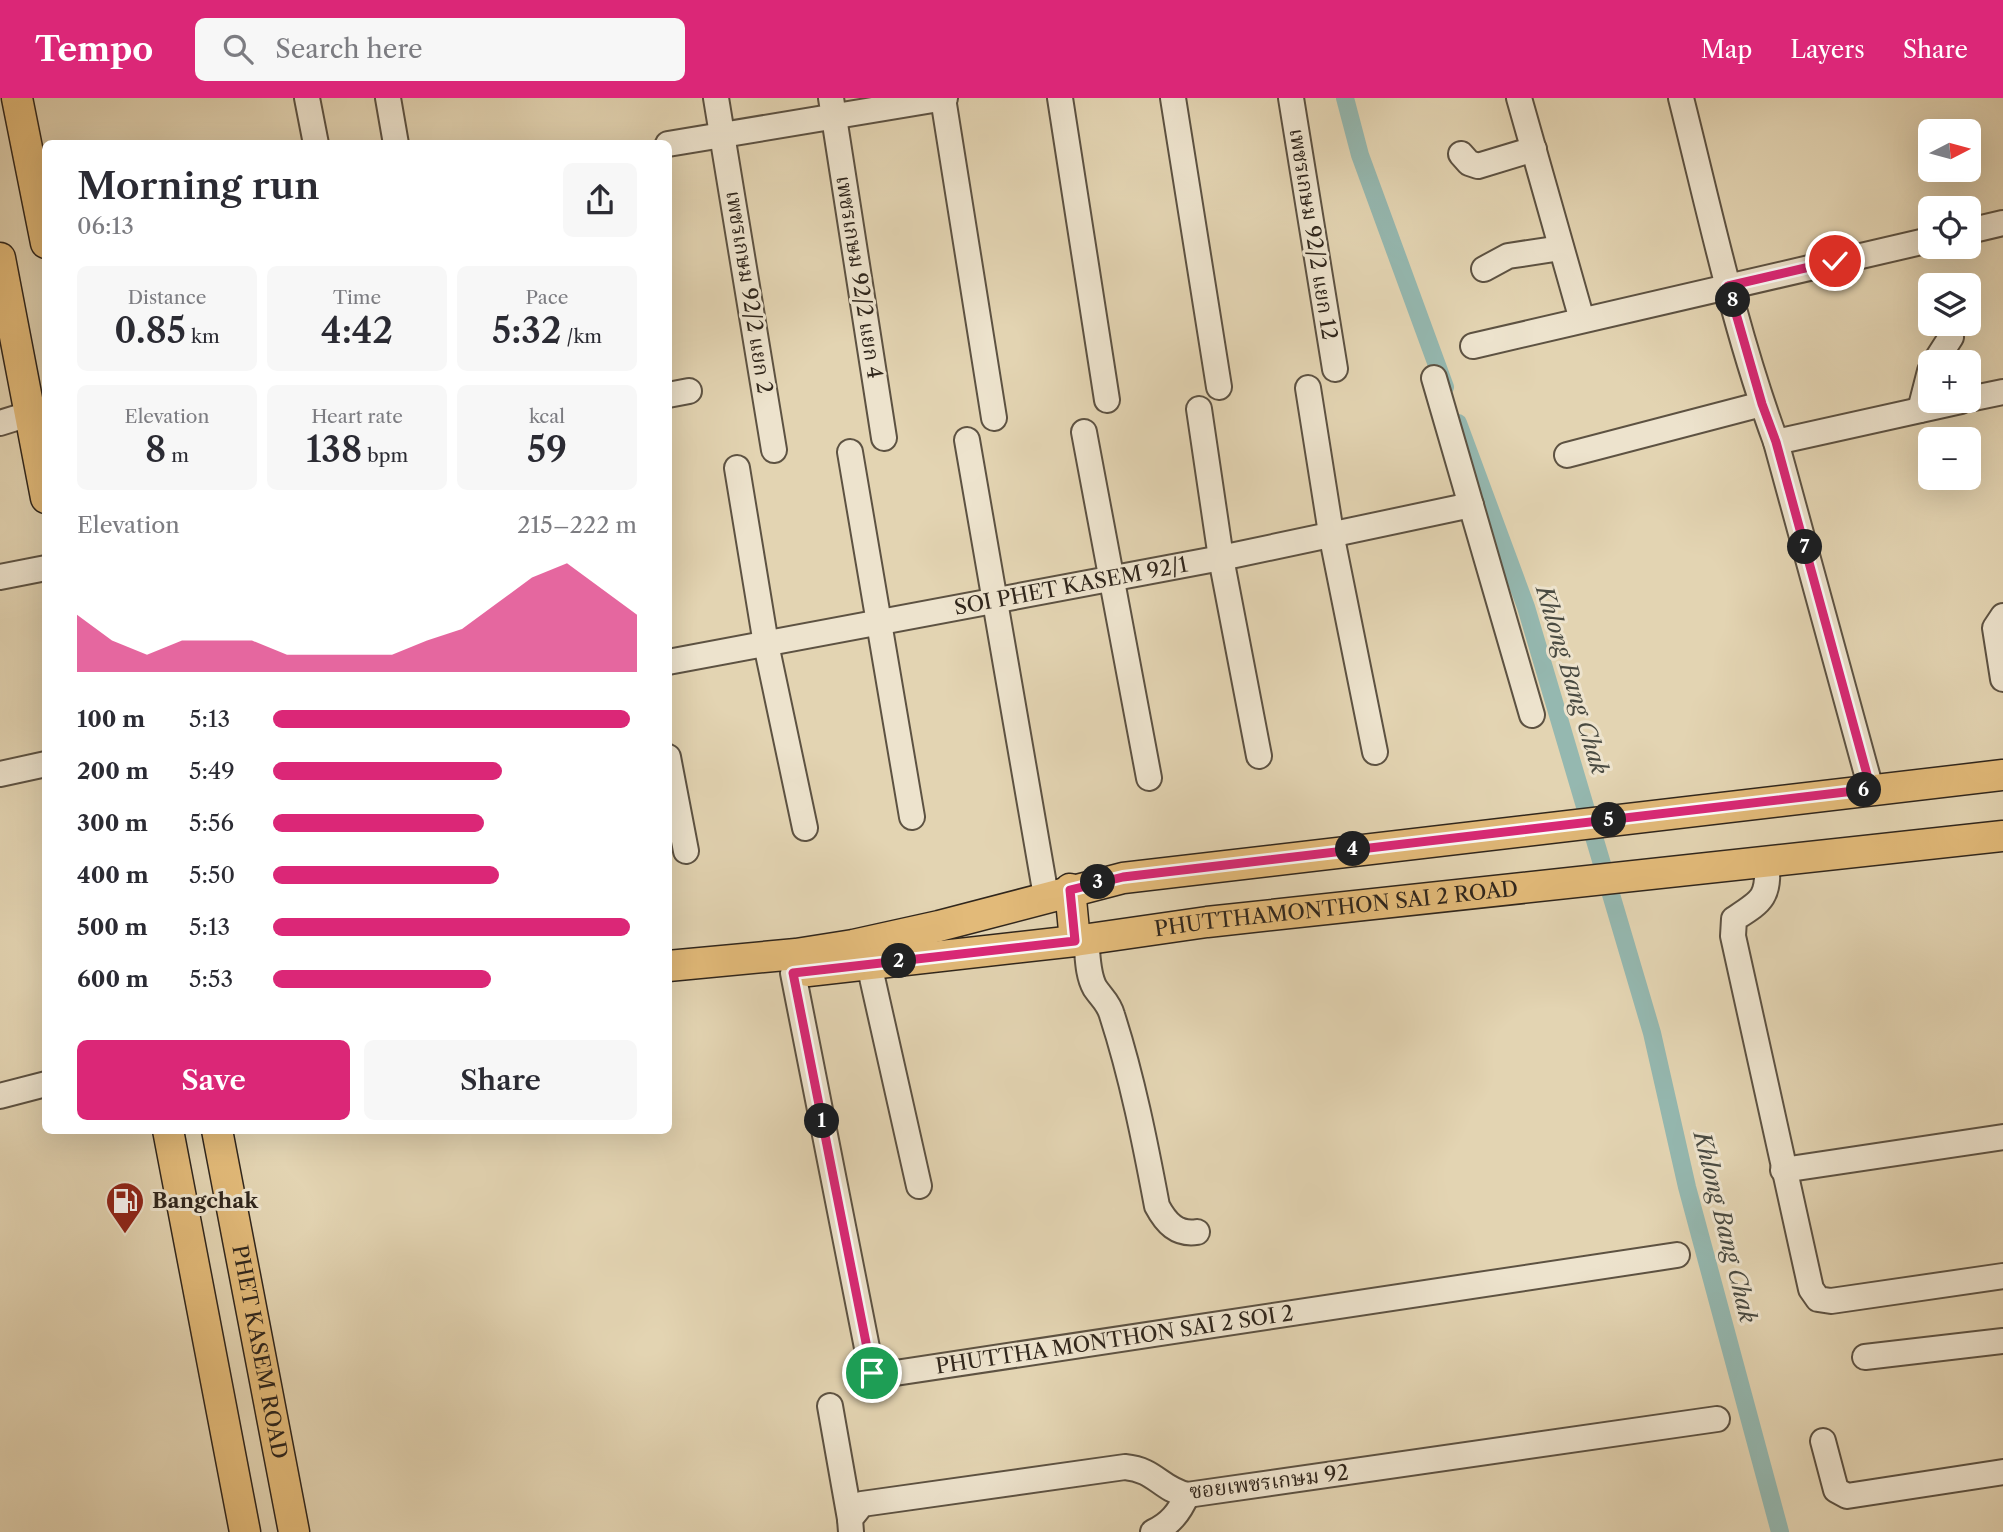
<!DOCTYPE html>
<meta charset="utf-8">
<style>
:root{--surface:#fff;--page:#f7f7f7;--text:#2b2b33;--muted:#7c7c81;--accent:#db2777}
body{margin:0;font-family:"Libre Caslon Text","Noto Serif Thai",serif;background:var(--page);color:var(--text);height:100vh;display:flex;flex-direction:column;font-size:26px;white-space:nowrap}
*{box-sizing:border-box;margin:0}
p{font-size:23px;color:var(--muted)}
.icon{flex:none;width:38px;height:38px;fill:none;stroke:currentColor;stroke-width:2;stroke-linecap:round;stroke-linejoin:round}
.map{position:relative;flex:1;overflow:hidden}
.details{position:absolute;left:42px;top:42px;width:630px;height:994px;display:flex;flex-direction:column;background:var(--surface);border-radius:10px;box-shadow:0 7px 28px #0002}
.details>*{flex:none}
.needle{width:46px;rotate:84deg}
.fabs{position:absolute;left:1918px;top:21px;display:grid;gap:14px}
.fabs a{display:grid;place-items:center;width:63px;height:63px;border-radius:10px;background:var(--surface);box-shadow:0 7px 28px #0002;font-size:35px}
.pin{position:absolute;display:grid;place-items:center;width:60px;height:60px;color:#fff;margin:-30px;border:4px solid #fff;border-radius:50%;box-shadow:0 2px 7px #0007}
.km{position:absolute;width:35px;height:35px;margin:-18px;border-radius:50%;background:#222;color:#fff;font-size:19px;line-height:35px;text-align:center}
.round{display:grid;place-items:center;flex:none;width:74px;height:74px;border-radius:10px;background:var(--page)}
.head{display:flex;align-items:center;justify-content:space-between;height:119px;padding:0 35px}
h1{font-size:38px;font-weight:600;line-height:52px}
.figures{display:grid;grid-template-columns:repeat(3,1fr);gap:10px;height:119px;padding:7px 35px}
.figures div{display:grid;align-content:center;border-radius:10px;background:var(--page);text-align:center}
.figures b{font-size:35px;font-weight:600}
.figures small{font-size:19px;font-weight:400}
.figures p{font-size:19px}
.chart{height:196px;padding:14px 35px}
.chart p{display:flex;justify-content:space-between}
.chart svg{width:100%;height:126px;margin-top:7px;fill:var(--accent);opacity:.7}
.action{display:flex;gap:14px;margin-top:auto;padding:14px 35px}
.action a{flex:1;height:80px;border-radius:10px;background:var(--accent);color:#fff;font-size:28px;font-weight:600;line-height:80px;text-align:center}
.action a+a{background:var(--page);color:var(--text)}
ul{padding:0 35px;list-style:none;font-size:23px}
li{display:grid;grid-template-columns:112px 84px 1fr;align-items:center;height:52px}
li i{height:18px;border-radius:9px;background:var(--accent)}
header{display:flex;align-items:center;gap:42px;box-sizing:border-box;height:98px;padding:0 35px;background:var(--accent);color:#fff}
header strong{font-size:33px}
nav{display:flex;gap:38px;margin-inline-start:auto;font-size:24px}
.search{width:490px;height:63px;background:var(--page);display:flex;align-items:center;gap:18px;box-sizing:border-box;padding:0 24px;border-radius:10px;color:var(--muted);font-size:26px}
.map>svg:first-child{display:block}
.lines{fill:none;stroke-linecap:round;stroke-linejoin:round}
.canal{stroke:#95b8b0;stroke-width:18}
.minor-casing{stroke:#5d5242;stroke-width:28}
.major-casing{stroke:#30261c;stroke-width:33}
.minor{stroke:#ede3cd;stroke-width:24}
.major{stroke:#e2ba79;stroke-width:30}
.route-casing{stroke:#fff;stroke-width:14}
.route{stroke:#db2777;stroke-width:9}
.labels{text-anchor:middle;stroke-width:6;stroke-linejoin:round;paint-order:stroke}
.street-label{font-size:21px;fill:#30261c;stroke:#ede3cd}
.poi-label{font-size:21px;font-weight:bold;fill:#30261c;stroke:#ede3cd;text-anchor:start}
.water-label{font-size:23px;font-style:italic;fill:#494a41;stroke:#ede3cd}
</style>
<header>
<strong>Tempo</strong>
<div class="search"><svg class="icon" aria-label="search" viewBox="0 0 24 24"><circle cx="10" cy="10" r="6"/><path d="M15 15l6 6"/></svg>Search here</div>
<nav><a>Map</a><a>Layers</a><a>Share</a></nav>
</header>
<div class="map">
<svg width="2003" height="1434" viewBox="0 0 2003 1434">
<rect width="100%" height="100%" fill="#e3d4b2"/>
<filter id="stains"><feTurbulence type="fractalNoise" baseFrequency=".00286" numOctaves="4"/><feColorMatrix values="0 0 0 0 .2 0 0 0 0 .09 0 0 0 0 .02 0 0 0 .5 -.17"/></filter>
<radialGradient id="worn" r=".72"><stop offset=".6" stop-color="#630" stop-opacity="0"/><stop offset="1" stop-color="#630" stop-opacity=".3"/></radialGradient>
<g class="lines">
<g class="canal">
<polyline points="1345,0 1360,57 1445,289"/>
<polyline points="1458,325 1526,509 1652,935 1687,1089 1780,1434"/>
</g>
<defs>
<g id="minor">
<polyline points="307,0 316,46"/>
<polyline points="388,0 396,46"/>
<polyline points="716,0 774,352"/>
<polyline points="831,0 884,340"/>
<polyline points="943,0 994,320"/>
<polyline points="1060,0 1107,302"/>
<polyline points="1173,0 1219,289"/>
<polyline points="1291,0 1335,271"/>
<polyline points="1519,0 1582,222"/>
<path d="M1681,0C1710,115 1735,233 1776,344L1871,691"/>
<polyline points="668,46 945,0"/>
<polyline points="1461,56 1469,65 1478,68 1534,51"/>
<polyline points="1969,133 2003,125"/>
<polyline points="1484,171 1508,158 1561,150"/>
<polyline points="1473,248 1930,142"/>
<polyline points="1935,264 1951,239"/>
<polyline points="1434,280 1532,617"/>
<polyline points="1308,290 1331,435 1375,654"/>
<polyline points="668,297 689,293"/>
<polyline points="1969,301 2003,294"/>
<polyline points="1199,311 1221,460 1259,658"/>
<polyline points="1920,312 1930,273"/>
<polyline points="0,325 29,316"/>
<polyline points="1084,334 1149,680"/>
<polyline points="967,342 1046,798"/>
<polyline points="1776,344 1961,303"/>
<polyline points="850,354 912,719"/>
<polyline points="1567,357 1762,306"/>
<polyline points="737,370 766,546 805,730"/>
<polyline points="0,479 46,470"/>
<polyline points="2003,518 1995,530 2003,581"/>
<path id="s1" d="M668,564L1221,460L1471,407"/>
<polyline points="668,659 686,753"/>
<polyline points="0,676 46,666"/>
<path d="M1767,764C1769,800 1762,803 1734,821L1733,838L1811,1191L1818,1201L1831,1203L2003,1178"/>
<path d="M1086,842C1088,856 1087,876 1095,890C1101,899 1109,905 1112,917C1132,979 1145,1044 1157,1108C1166,1125 1177,1137 1197,1134"/>
<polyline points="869,866 919,1088"/>
<path id="s2" d="M793,875L872,1275L882,1277L1677,1157"/>
<polyline points="0,998 46,986"/>
<polyline points="1783,1072 2003,1039"/>
<polyline points="1865,1259 2003,1243"/>
<polyline points="830,1308 850,1421"/>
<polyline points="1823,1343 1836,1392 1847,1398 2003,1374"/>
<path d="M851,1434L850,1421L862,1406L1125,1369C1156,1372 1159,1390 1187,1397L1717,1321"/>
<path d="M1153,1434C1170,1426 1179,1415 1187,1397"/>
</g>
<g id="major">
<polyline points="17,0 46,145"/>
<polyline points="0,160 46,400"/>
<polyline points="1070,791 1075,843"/>
<polyline points="668,868 796,856 853,847 939,828 1123,780 2003,677"/>
<path id="s3" d="M808,873L1075,843L1207,824L2003,738"/>
<polyline points="168,1032 245,1434"/>
<path id="s4" d="M217,1032L294,1434"/>
</g>
</defs>
<use href="#minor" class="minor-casing"/>
<use href="#major" class="major-casing"/>
<use href="#minor" class="minor"/>
<use href="#major" class="major"/>
</g>
<g class="lines">
<defs>
<polyline id="route" points="872,1275 793,875 1075,843 1070,792 1123,779 1871,691 1776,344 1762,306 1728,188 1835,163"/>
</defs>
<use href="#route" class="route-casing"/>
<use href="#route" class="route"/>
</g>
<defs>
<symbol id="fuel-pin" viewBox="-11 -11 22 30"><path d="M0 17L-7.5 6A9.5 9.5 0 1 1 7.5 6Z" fill="#8f2418" stroke="#ede3cd"/><path d="M-5.5-6h7V0h2V4h1.3V-2.5L3-4.5l.8-.8L6-3V5H2.5V1h-1V6h-7ZM-4.2-4.7v3.2H.2V-4.7Z" fill="#fff"/></symbol>
</defs>
<g fill-rule="evenodd">
<use href="#fuel-pin" x="103" y="1081" width="44" height="60"/>
</g>
<g class="labels">
<g class="street-label">
<text transform="translate(1313 136) rotate(81)" y="7">เพชรเกษม 92/2 แยก 12</text>
<text transform="translate(859 179) rotate(81)" y="7">เพชรเกษม 92/2 แยก 4</text>
<text transform="translate(749 194) rotate(81)" y="7">เพชรเกษม 92/2 แยก 2</text>
<text dy="7" stroke="none"><textPath href="#s1" startOffset="410">SOI PHET KASEM 92/1</textPath></text>
<text dy="7" stroke="none"><textPath href="#s3" startOffset="532">PHUTTHAMONTHON SAI 2 ROAD</textPath></text>
<text dy="7" stroke="none"><textPath href="#s2" startOffset="653">PHUTTHA MONTHON SAI 2 SOI 2</textPath></text>
<text dy="7" stroke="none"><textPath href="#s4" startOffset="226">PHET KASEM ROAD</textPath></text>
<text transform="translate(1269 1384) rotate(-7)" y="7">ซอยเพชรเกษม 92</text>
</g>
<g class="poi-label">
<text x="152" y="1110">Bangchak</text>
</g>
<g class="water-label">
<text transform="translate(1572 582) rotate(73)" y="8">Khlong Bang Chak</text>
<text transform="translate(1725 1129) rotate(76)" y="8">Khlong Bang Chak</text>
</g>
</g>
<rect width="100%" height="100%" filter="url(#stains)"/>
<rect width="100%" height="100%" fill="url(#worn)"/>
</svg>
<div class="fabs">
<a><svg class="needle" viewBox="-14 -14 28 28"><path d="M0-13l5 13h-10z" fill="#e53935"/><path d="M0 13l5-13h-10z" fill="#7c7c81"/></svg></a>
<a><svg class="icon" aria-label="locate" viewBox="0 0 24 24"><circle cx="12" cy="12" r="6"/><path d="M12 2v4M12 18v4M2 12h4M18 12h4"/></svg></a>
<a><svg class="icon" aria-label="layers" viewBox="0 0 24 24"><path d="M12 4l9 5-9 5-9-5zM3 14l9 5 9-5"/></svg></a>
<a>+</a>
<a>−</a>
</div>
<div class="pin" style="left:872px;top:1275px;background:#1e9e55"><svg class="icon" aria-label="arrive" viewBox="0 0 24 24"><path d="M6 21V4h12l-3 4 3 4H6"/></svg></div>
<div class="pin" style="left:1835px;top:163px;background:#d93025"><svg class="icon" aria-label="check" viewBox="0 0 24 24"><path d="M5 12l5 5 9-10"/></svg></div>
<b class="km" style="left:822px;top:1023px">1</b>
<b class="km" style="left:899px;top:863px">2</b>
<b class="km" style="left:1098px;top:784px">3</b>
<b class="km" style="left:1353px;top:751px">4</b>
<b class="km" style="left:1609px;top:722px">5</b>
<b class="km" style="left:1864px;top:692px">6</b>
<b class="km" style="left:1805px;top:449px">7</b>
<b class="km" style="left:1733px;top:202px">8</b>
<section class="details">
<div class="head"><div><h1>Morning run</h1><p>06:13</p></div><a class="round"><svg class="icon" aria-label="share" viewBox="0 0 24 24"><path d="M12 15V3M7 8l5-5 5 5M5 13v7h14v-7"/></svg></a></div>
<div class="figures">
<div><p>Distance</p><b>0.85<small> km</small></b></div>
<div><p>Time</p><b>4:42</b></div>
<div><p>Pace</p><b>5:32<small> /km</small></b></div>
</div>
<div class="figures">
<div><p>Elevation</p><b>8<small> m</small></b></div>
<div><p>Heart rate</p><b>138<small> bpm</small></b></div>
<div><p>kcal</p><b>59</b></div>
</div>
<div class="chart"><p><span>Elevation</span>215–222 m</p>
<svg viewBox="0 0 160 44" preserveAspectRatio="none"><path d="M0 44V24L10 33L20 38L30 33L40 33L50 33L60 38L70 38L80 38L90 38L100 33L110 29L120 20L130 11L140 6L150 15L160 24V44z"/></svg>
</div>
<ul>
<li><b>100 m</b>5:13<i style="width:98%"></i></li>
<li><b>200 m</b>5:49<i style="width:63%"></i></li>
<li><b>300 m</b>5:56<i style="width:58%"></i></li>
<li><b>400 m</b>5:50<i style="width:62%"></i></li>
<li><b>500 m</b>5:13<i style="width:98%"></i></li>
<li><b>600 m</b>5:53<i style="width:60%"></i></li>
</ul>
<div class="action"><a>Save</a><a>Share</a></div>
</section>
</div>
